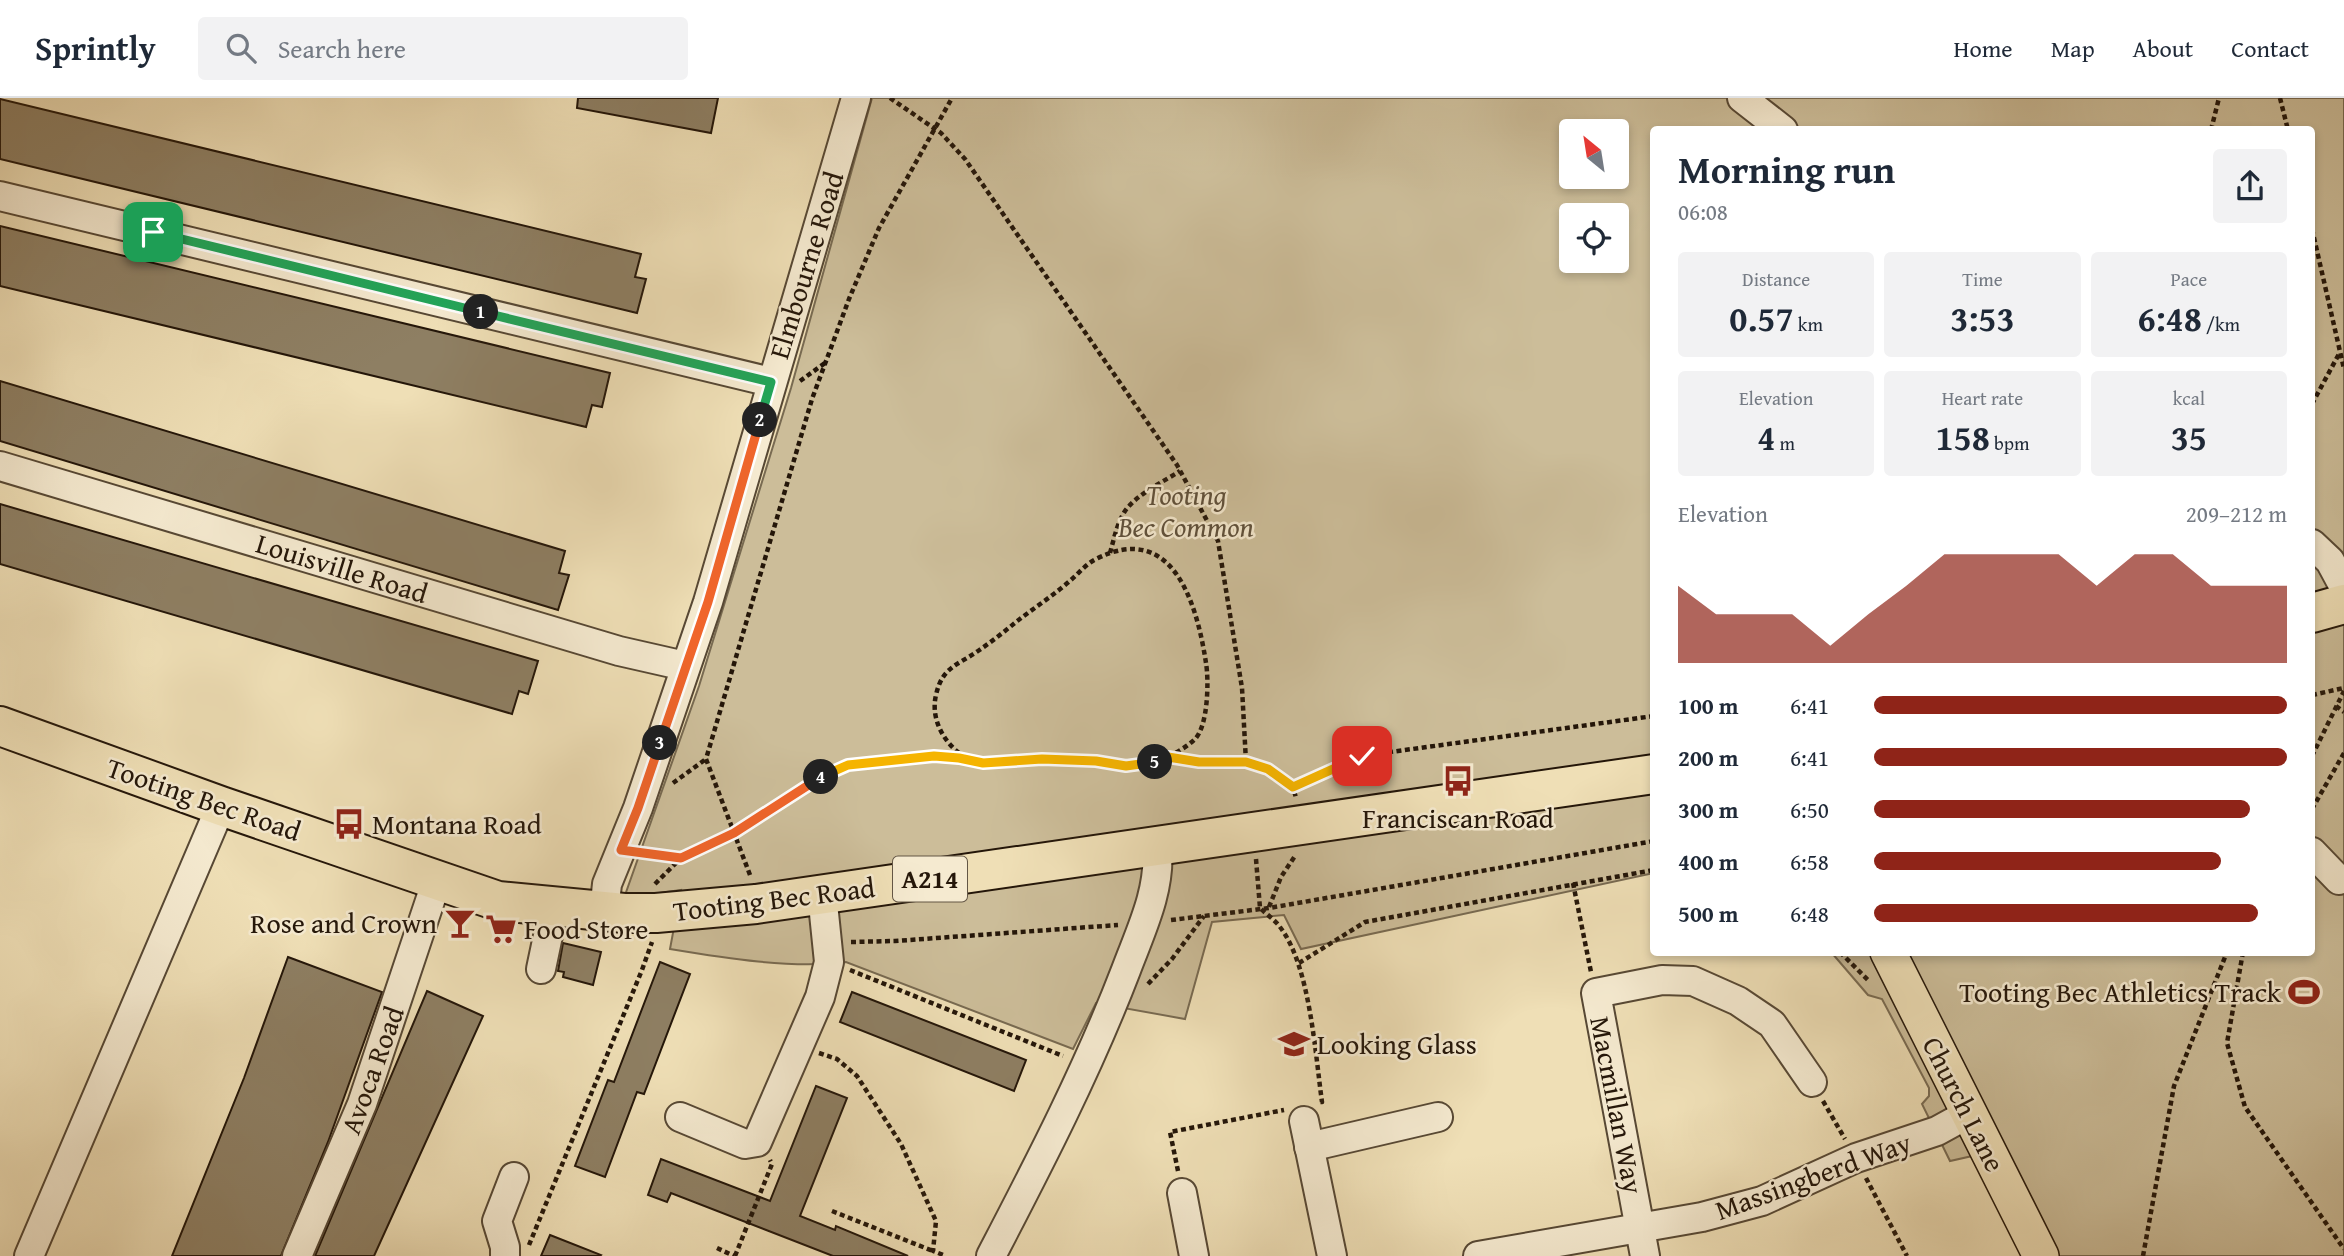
<!DOCTYPE html>
<meta charset="utf-8">
<style>
:root{--surface:#fff;--page:#f2f2f3;--text:#1f2937;--muted:#747a83;--line:#e0e1e3;--accent:#8f2418}
body{margin:0;font-family:"Gentium Book Plus",serif;background:var(--page);color:var(--text);height:100vh;display:flex;flex-direction:column;font-size:26px;white-space:nowrap}
*{box-sizing:border-box;margin:0}
p{font-size:23px;color:var(--muted)}
.icon{flex:none;width:38px;height:38px;fill:none;stroke:currentColor;stroke-width:2;stroke-linecap:round;stroke-linejoin:round}
.map{position:relative;flex:1;overflow:hidden}
.details{position:absolute;left:1650px;top:28px;width:665px;height:830px;display:flex;flex-direction:column;background:var(--surface);border-radius:7px;box-shadow:0 4px 10px #0003}
.details>*{flex:none}
.needle{width:46px;rotate:330deg}
.controls{position:absolute;left:1559px;top:21px;display:grid;gap:14px}
.controls a{display:grid;place-items:center;width:70px;height:70px;border-radius:7px;background:var(--surface);box-shadow:0 4px 10px #0003;font-size:35px}
.pin{position:absolute;display:grid;place-items:center;width:60px;height:60px;color:#fff;margin:-30px;border-radius:14px;box-shadow:0 4px 10px #0006}
.km{position:absolute;width:35px;height:35px;margin:-18px;border-radius:50%;background:#222;color:#fff;font-size:19px;line-height:35px;text-align:center}
.round{display:grid;place-items:center;flex:none;width:74px;height:74px;border-radius:7px;background:var(--page)}
.headline{display:flex;align-items:center;justify-content:space-between;height:119px;padding:0 28px}
h1{font-size:38px;font-weight:700;line-height:52px}
.stats{display:grid;grid-template-columns:repeat(3,1fr);gap:10px;height:119px;padding:7px 28px}
.stats div{display:grid;align-content:center;border-radius:7px;background:var(--page);text-align:center}
.stats b{font-size:35px;font-weight:700}
.stats small{font-size:19px;font-weight:400}
.stats p{font-size:19px}
.chart{height:196px;padding:14px 28px}
.chart p{display:flex;justify-content:space-between}
.chart svg{width:100%;height:126px;margin-top:7px;fill:var(--accent);opacity:.7}
ul{padding:0 28px;list-style:none;font-size:23px}
li{display:grid;grid-template-columns:112px 84px 1fr;align-items:center;height:52px}
li i{height:18px;border-radius:9px;background:var(--accent)}
header{display:flex;align-items:center;gap:42px;box-sizing:border-box;height:98px;padding:0 35px;background:var(--surface);border-bottom:2px solid var(--line)}
header strong{font-size:33px}
nav{display:flex;gap:38px;margin-inline-start:auto;font-size:24px}
.search{width:490px;height:63px;background:var(--page);display:flex;align-items:center;gap:18px;box-sizing:border-box;padding:0 24px;border-radius:7px;color:var(--muted);font-size:26px}
.map>svg:first-child{display:block}
.green{fill:#ccbd99;stroke:#786a51;stroke-width:2;fill-rule:evenodd}
.building{fill:#8e7f63;stroke:#241609;stroke-width:2}
.lines{fill:none;stroke-linecap:round;stroke-linejoin:round}
.minor-casing{stroke:#574834;stroke-width:32}
.major-casing{stroke:#241609;stroke-width:38}
.highway-casing{stroke:#241609;stroke-width:42}
.path{stroke:#241609;stroke-width:4.5;stroke-dasharray:5 3.5;stroke-linecap:butt}
.minor{stroke:#f5ead0;stroke-width:28}
.major{stroke:#efdfb6;stroke-width:35}
.highway{stroke:#efdfb6;stroke-width:38}
.split-1-casing{stroke:#fff;stroke-width:14}
.split-2-casing{stroke:#fff;stroke-width:14}
.split-3-casing{stroke:#fff;stroke-width:14}
.split-4-casing{stroke:#fff;stroke-width:14}
.split-5-casing{stroke:#fff;stroke-width:14}
.split-6-casing{stroke:#fff;stroke-width:14}
.split-1{stroke:#22a559;stroke-width:9}
.split-2{stroke:#22a559;stroke-width:9}
.split-3{stroke:#f0652b;stroke-width:9}
.split-4{stroke:#f0652b;stroke-width:9}
.split-5{stroke:#f5b400;stroke-width:9}
.split-6{stroke:#f5b400;stroke-width:9}
.labels{text-anchor:middle;stroke-width:5;stroke-linejoin:round;paint-order:stroke}
.shield{fill:#f5ead0;stroke:#635645;stroke-width:2}
.shield-label{font-size:26px;font-weight:bold;fill:#241609}
.street-label{font-size:28px;fill:#241609;stroke:#f5ead0}
.park-label{font-size:28px;font-style:italic;fill:#5f503b;stroke:#f5ead0}
.poi-label{font-size:28px;fill:#241609;stroke:#f5ead0;text-anchor:start}
</style>
<header>
<strong>Sprintly</strong>
<div class="search"><svg class="icon" aria-label="search" viewBox="0 0 24 24"><circle cx="10" cy="10" r="6"/><path d="M15 15l6 6"/></svg>Search here</div>
<nav><a>Home</a><a>Map</a><a>About</a><a>Contact</a></nav>
</header>
<div class="map">
<svg width="2344" height="1158" viewBox="0 0 2344 1158">
<rect width="100%" height="100%" fill="#efdfb6"/>
<filter id="stains"><feTurbulence type="fractalNoise" baseFrequency=".00286" numOctaves="4"/><feColorMatrix values="0 0 0 0 .2 0 0 0 0 .09 0 0 0 0 .02 0 0 0 .5 -.17"/></filter>
<radialGradient id="worn" r=".72"><stop offset=".6" stop-color="#630" stop-opacity="0"/><stop offset="1" stop-color="#630" stop-opacity=".3"/></radialGradient>
<path class="green" d="M872,0H2344V1158H2051L1999,1052L1950,1063L1922,1006L1929,998V990L1882,901L1868,897L1831,854H2312V32H1654V775L1301,851L1284,817L1212,824L1185,921L1096,905L1073,951L846,864C792,871 724,860 670,851L681,792L624,800L699,588L791,290ZM1572,33H1617V79H1572ZM1572,117H1617V163H1572Z"/>
<g class="building">
<polygon points="578,0 718,0 711,35 577,10"/>
<polygon points="0,1 641,156 635,179 646,181 637,215 0,61"/>
<polygon points="0,128 610,275 602,309 592,307 586,329 0,188"/>
<polygon points="0,283 565,453 559,475 569,477 558,512 0,343"/>
<polygon points="0,406 538,563 528,596 519,593 512,616 0,466"/>
<polygon points="563,845 601,854 593,887 563,879 564,874 558,873"/>
<polygon points="288,859 382,894 328,1044 281,1158 172,1158 244,980"/>
<polygon points="660,864 690,876 644,996 637,994 605,1079 575,1068 608,982 614,984"/>
<polygon points="427,893 483,918 374,1158 315,1158"/>
<polygon points="852,894 1026,962 1014,993 840,924"/>
<polygon points="816,988 847,1000 800,1118 835,1132 836,1128 908,1158 833,1158 671,1095 667,1104 648,1097 661,1061 770,1103"/>
<polygon points="550,1137 601,1157 600,1158 541,1158"/>
</g>
<g class="lines">
<defs>
<g id="minor">
<polyline points="1742,0 1783,32"/>
<polyline points="0,98 771,284"/>
<polyline points="0,368 619,553 685,568"/>
<polyline points="2312,446 2330,463 2344,489"/>
<polyline points="2312,754 2339,782"/>
<polyline points="604,814 607,786 638,710 708,504 856,0"/>
<polyline points="541,871 554,809"/>
<polyline points="680,1019 745,1046 757,1044 820,899 829,864 822,796"/>
<polyline points="1304,1023 1332,1158"/>
<polyline points="1309,1049 1438,1019"/>
<polyline points="1182,1095 1194,1158"/>
<polyline points="29,1158 221,708"/>
<polyline points="297,1158 362,1006 437,782"/>
<polyline points="505,1158 505,1149 497,1123 514,1079"/>
<path d="M991,1158C1040,1064 1088,971 1126,872C1141,832 1161,792 1157,749"/>
<polyline points="1478,1158 1702,1119 1762,1103 1856,1060 1937,1033 1968,1016"/>
<polyline points="1645,1158 1596,895 1662,882 1693,883 1738,903 1772,926 1812,984"/>
</g>
<polyline id="major" points="1888,854 2041,1158"/>
<g id="highway">
<polyline points="2312,515 2344,506"/>
<polyline points="0,628 221,708 498,803 624,815 656,815 756,806 1654,676"/>
</g>
</defs>
<use href="#minor" class="minor-casing"/>
<use href="#major" class="major-casing"/>
<use href="#highway" class="highway-casing"/>
<g class="path">
<polyline points="890,0 941,35 965,61 1177,367 1218,443 1242,590 1246,664"/>
<polyline points="2280,0 2288,32"/>
<polyline points="2211,32 2219,0"/>
<polyline points="2312,131 2344,271"/>
<polyline points="800,283 825,265"/>
<polyline points="2312,306 2340,254"/>
<path d="M1110,455C1114,441 1117,425 1125,413C1137,396 1163,384 1180,373"/>
<polyline points="2312,597 2344,590"/>
<polyline points="2336,608 2344,614"/>
<polyline points="2312,658 2344,593"/>
<path d="M966,660C945,647 930,622 936,597C942,569 958,567 978,553C991,544 1004,534 1016,524C1034,510 1054,497 1071,482C1079,475 1086,466 1096,461C1173,422 1197,506 1206,565C1209,583 1208,628 1195,641C1187,649 1177,654 1168,659"/>
<polyline points="673,685 706,661"/>
<polyline points="1293,689 1361,658 1654,618"/>
<polyline points="2312,711 2344,655"/>
<polyline points="646,756 681,760"/>
<path d="M1256,761L1260,810C1266,816 1275,822 1280,829C1310,868 1315,954 1322,1004H1320"/>
<polyline points="750,777 706,661 812,301 849,201 879,130 952,0"/>
<polyline points="1573,785 1591,874"/>
<polyline points="655,786 681,760 734,735 823,678 848,667 934,658 959,660 983,665 1042,661 1096,663 1126,668 1148,667 1168,659 1199,664 1246,664 1268,671 1293,689 1296,700"/>
<polyline points="1269,809 1281,779 1295,758"/>
<polyline points="1171,822 1269,810 1654,743"/>
<polyline points="851,844 895,843 1118,827"/>
<polyline points="1840,854 1869,883"/>
<polyline points="2243,854 2227,945 2245,1009 2344,1151"/>
<polyline points="1299,865 1365,824 1654,772"/>
<polyline points="850,872 1063,958"/>
<polyline points="1148,886 1172,861 1204,818"/>
<polyline points="819,955 837,961 857,978 901,1046 936,1123 933,1153 946,1158"/>
<polyline points="1823,1003 1845,1041"/>
<polyline points="1178,1073 1170,1034 1284,1012"/>
<polyline points="1866,1080 1907,1158"/>
<polyline points="832,1113 933,1153"/>
<polyline points="529,1147 642,872 652,844"/>
<polyline points="717,1150 734,1158"/>
<polyline points="735,1158 772,1066 770,1062"/>
<polyline points="2143,1158 2174,988 2227,854"/>
</g>
<use href="#minor" class="minor"/>
<use href="#major" class="major"/>
<use href="#highway" class="highway"/>
</g>
<g class="lines">
<defs>
<polyline id="split-1" points="153,134 481,214"/>
<polyline id="split-2" points="481,214 771,284 760,322"/>
<polyline id="split-3" points="660,645 708,504 760,322"/>
<polyline id="split-4" points="660,645 638,710 621,752 681,760 734,735 821,679"/>
<polyline id="split-5" points="821,679 848,667 934,658 959,660 983,665 1042,661 1096,663 1126,668 1155,664"/>
<polyline id="split-6" points="1155,664 1168,659 1199,664 1246,664 1268,671 1293,689 1362,658"/>
</defs>
<use href="#split-1" class="split-1-casing"/>
<use href="#split-2" class="split-2-casing"/>
<use href="#split-3" class="split-3-casing"/>
<use href="#split-4" class="split-4-casing"/>
<use href="#split-5" class="split-5-casing"/>
<use href="#split-6" class="split-6-casing"/>
<use href="#split-1" class="split-1"/>
<use href="#split-2" class="split-2"/>
<use href="#split-3" class="split-3"/>
<use href="#split-4" class="split-4"/>
<use href="#split-5" class="split-5"/>
<use href="#split-6" class="split-6"/>
</g>
<defs>
<symbol id="bus-bare" viewBox="-9 -9 18 18"><path d="M-5-6H5V4H4V6H2V4H-2V6H-4V4H-5ZM-3.5-4V0h7V-4ZM-3.5 1.2v1.5H-2V1.2ZM2 1.2v1.5H3.5V1.2Z" fill="#8f2418" stroke="#f5ead0" stroke-width="2.5" paint-order="stroke"/></symbol>
<symbol id="bar-bare" viewBox="-9 -9 18 18"><path d="M-6-5H6L.8 .8V4.5H3.5V6h-7V4.5H-.8V.8Z" fill="#8f2418" stroke="#f5ead0" stroke-width="2.5" paint-order="stroke"/></symbol>
<symbol id="supermarket-bare" viewBox="-9 -9 18 18"><path d="M-6-5.5h2.5l.6 2H6L4.5 2H-2.5L-4.4-4H-6ZM-1.5 3.2a1.3 1.3 0 1 0 .1 0ZM3 3.2a1.3 1.3 0 1 0 .1 0Z" fill="#8f2418" stroke="#f5ead0" stroke-width="2.5" paint-order="stroke"/></symbol>
<symbol id="stadium-bare" viewBox="-9 -9 18 18"><path d="M0-5a6.5 5 0 1 0 0 10a6.5 5 0 1 0 0-10ZM-3.5-1.8h7v3.6h-7Z" fill="#8f2418" stroke="#f5ead0" stroke-width="2.5" paint-order="stroke"/></symbol>
<symbol id="school-bare" viewBox="-9 -9 18 18"><path d="M0-5L7-2L0 1L-7-2ZM-4 1L0 2.5L4 1V4Q0 6-4 4Z" fill="#8f2418" stroke="#f5ead0" stroke-width="2.5" paint-order="stroke"/></symbol>
</defs>
<g fill-rule="evenodd">
<use href="#bus-bare" x="1436" y="661" width="44" height="44"/>
<use href="#bus-bare" x="327" y="704" width="44" height="44"/>
<use href="#bar-bare" x="438" y="803" width="44" height="44"/>
<use href="#supermarket-bare" x="479" y="809" width="44" height="44"/>
<use href="#stadium-bare" x="2282" y="872" width="44" height="44"/>
<use href="#school-bare" x="1272" y="924" width="44" height="44"/>
</g>
<g class="labels">
<rect class="shield" x="893" y="758.5" width="74" height="45" rx="5"/>
<g class="shield-label">
<text x="930" y="790">A214</text>
</g>
<g class="street-label">
<text transform="translate(806 167) rotate(-73)" y="10">Elmbourne Road</text>
<text transform="translate(342 470) rotate(17)" y="10">Louisville Road</text>
<text transform="translate(204 701) rotate(19)" y="10">Tooting Bec Road</text>
<text transform="translate(774 801) rotate(-7)" y="10">Tooting Bec Road</text>
<text transform="translate(372 972) rotate(-70)" y="10">Avoca Road</text>
<text transform="translate(1964 1006) rotate(63)" y="10">Church Lane</text>
<text transform="translate(1617 1007) rotate(79)" y="10">Macmillan Way</text>
<text transform="translate(1813 1078) rotate(-20)" y="10">Massingberd Way</text>
</g>
<g class="park-label">
<text x="1186" y="407">Tooting<tspan x="1186" dy="32">Bec Common</tspan></text>
</g>
<g class="poi-label">
<text x="1458" y="730" text-anchor="middle">Franciscan Road</text>
<text x="372" y="736">Montana Road</text>
<text x="437" y="835" text-anchor="end">Rose and Crown</text>
<text x="524" y="841">Food Store</text>
<text x="2281" y="904" text-anchor="end">Tooting Bec Athletics Track</text>
<text x="1317" y="956">Looking Glass</text>
</g>
</g>
<rect width="100%" height="100%" filter="url(#stains)"/>
<rect width="100%" height="100%" fill="url(#worn)"/>
</svg>
<div class="controls">
<a><svg class="needle" viewBox="-14 -14 28 28"><path d="M0-13l5 13h-10z" fill="#e53935"/><path d="M0 13l5-13h-10z" fill="#747a83"/></svg></a>
<a><svg class="icon" aria-label="locate" viewBox="0 0 24 24"><circle cx="12" cy="12" r="6"/><path d="M12 2v4M12 18v4M2 12h4M18 12h4"/></svg></a>
</div>
<div class="pin" style="left:153px;top:134px;background:#1e9e55"><svg class="icon" aria-label="arrive" viewBox="0 0 24 24"><path d="M6 21V4h12l-3 4 3 4H6"/></svg></div>
<div class="pin" style="left:1362px;top:658px;background:#d93025"><svg class="icon" aria-label="check" viewBox="0 0 24 24"><path d="M5 12l5 5 9-10"/></svg></div>
<b class="km" style="left:481px;top:214px">1</b>
<b class="km" style="left:760px;top:322px">2</b>
<b class="km" style="left:660px;top:645px">3</b>
<b class="km" style="left:821px;top:679px">4</b>
<b class="km" style="left:1155px;top:664px">5</b>
<section class="details">
<div class="headline"><div><h1>Morning run</h1><p>06:08</p></div><a class="round"><svg class="icon" aria-label="share" viewBox="0 0 24 24"><path d="M12 15V3M7 8l5-5 5 5M5 13v7h14v-7"/></svg></a></div>
<div class="stats">
<div><p>Distance</p><b>0.57<small> km</small></b></div>
<div><p>Time</p><b>3:53</b></div>
<div><p>Pace</p><b>6:48<small> /km</small></b></div>
</div>
<div class="stats">
<div><p>Elevation</p><b>4<small> m</small></b></div>
<div><p>Heart rate</p><b>158<small> bpm</small></b></div>
<div><p>kcal</p><b>35</b></div>
</div>
<div class="chart"><p><span>Elevation</span>209–212 m</p>
<svg viewBox="0 0 160 44" preserveAspectRatio="none"><path d="M0 44V17L10 27L20 27L30 27L40 38L50 27L60 17L70 6L80 6L90 6L100 6L110 17L120 6L130 6L140 17L150 17L160 17V44z"/></svg>
</div>
<ul>
<li><b>100 m</b>6:41<i style="width:100%"></i></li>
<li><b>200 m</b>6:41<i style="width:100%"></i></li>
<li><b>300 m</b>6:50<i style="width:91%"></i></li>
<li><b>400 m</b>6:58<i style="width:84%"></i></li>
<li><b>500 m</b>6:48<i style="width:93%"></i></li>
</ul>
</section>
</div>
